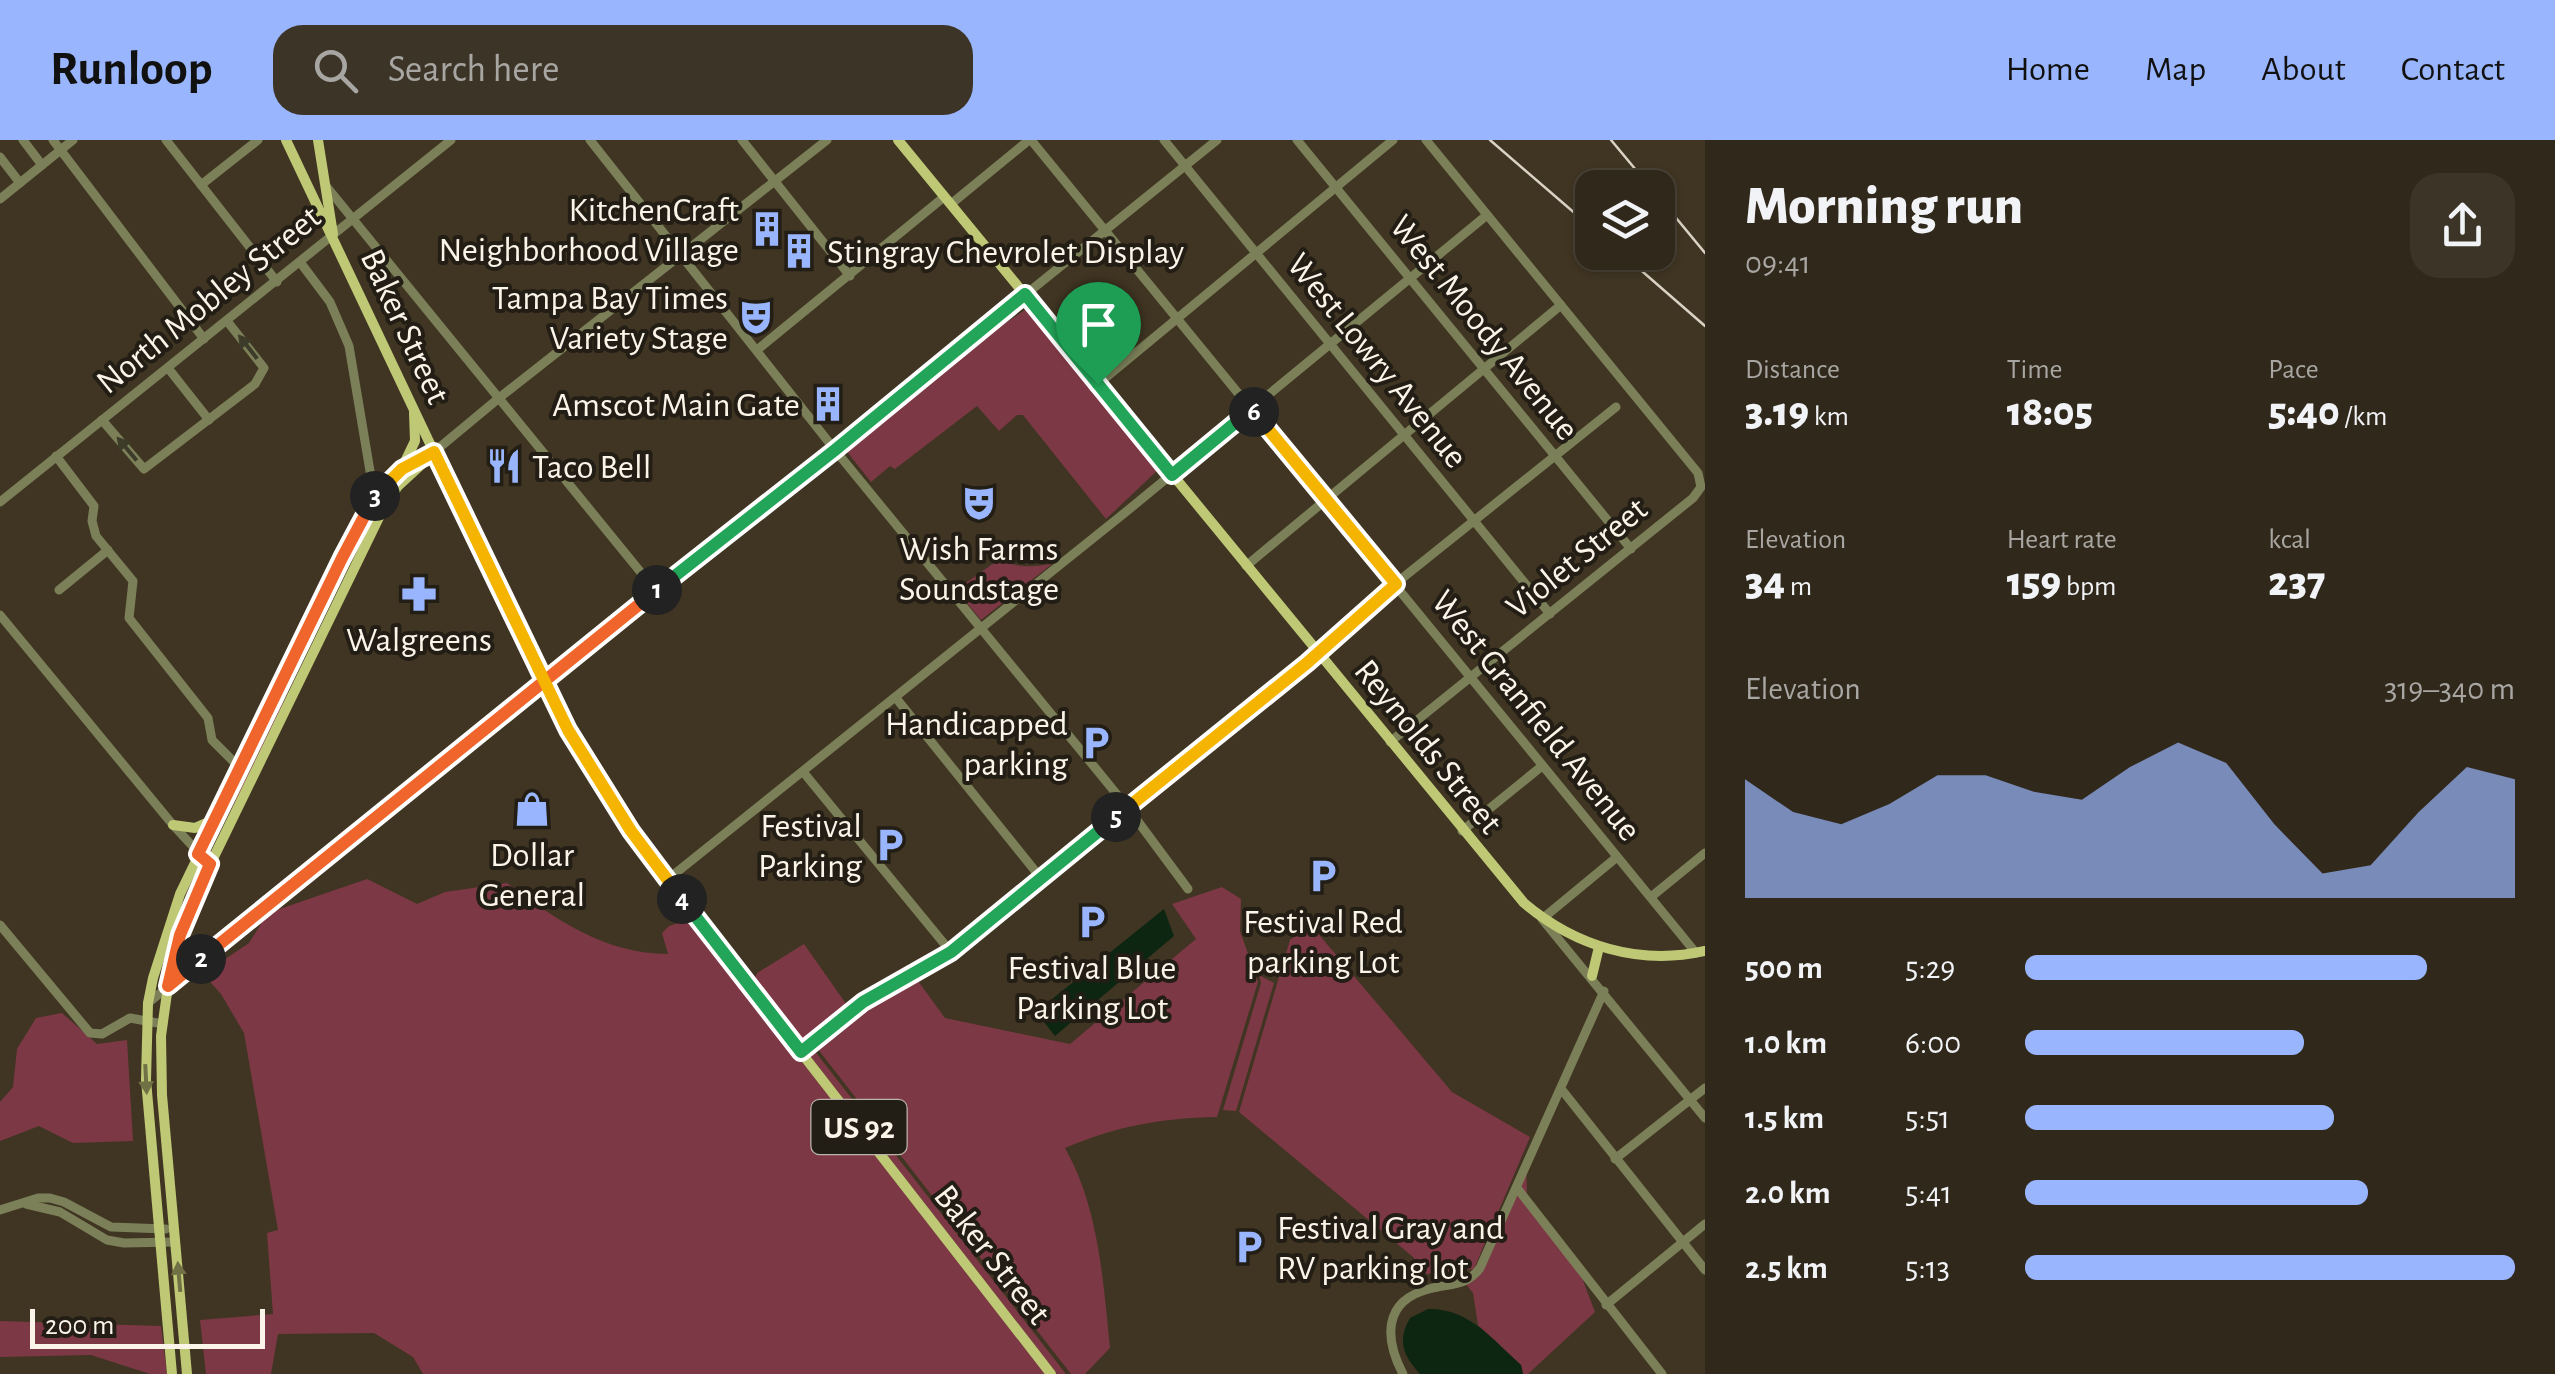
<!DOCTYPE html>
<meta charset="utf-8">
<style>
:root{--surface:#30281a;--page:#3c3427;--text:#f1f3f6;--muted:#a8a6a2;--line:#4b4439;--accent:#99b5fd}
body{margin:0;font-family:"Alegreya Sans",sans-serif;background:var(--page);color:var(--text);height:100vh;display:flex;flex-direction:column;font-size:38px;white-space:nowrap}
*{box-sizing:border-box;margin:0}
p{font-size:32px;color:var(--muted)}
.icon{flex:none;width:55px;height:55px;fill:none;stroke:currentColor;stroke-width:2;stroke-linecap:round;stroke-linejoin:round}
.map{position:relative;flex:1;overflow:hidden}
.sheet{display:flex;flex-direction:column;background:var(--surface);width:850px}
.sheet>*{flex:none}
.tools{position:absolute;left:1575px;top:30px;display:grid;gap:20px}
.tools a{display:grid;place-items:center;width:100px;height:100px;border-radius:20px;background:var(--surface);box-shadow:0 2px 8px #0004,0 0 0 2px var(--line);font-size:50px}
.scale{position:absolute;left:30px;bottom:25px;width:235px;box-sizing:border-box;padding-left:10px;border:5px solid #fbf4e8;border-top:0;font-size:28px;line-height:35px;white-space:nowrap;color:#fbf4e8;-webkit-text-stroke:8px #221d15;paint-order:stroke}
.pin{position:absolute;display:grid;place-items:center;width:85px;height:85px;color:#fff;margin:-102px -42px;border-radius:50% 50% 50% 0;rotate:-45deg;box-shadow:0 0 10px #0007}
.pin .icon{rotate:45deg}
.km{position:absolute;width:50px;height:50px;margin:-25px;border-radius:50%;background:#222;color:#fff;font-size:28px;line-height:50px;text-align:center}
.round{display:grid;place-items:center;flex:none;width:105px;height:105px;border-radius:30px;background:var(--page)}
.overview{display:flex;align-items:center;justify-content:space-between;height:170px;padding:0 40px}
h1{font-size:55px;font-weight:800;line-height:75px}
.figures{display:grid;grid-template-columns:repeat(3,1fr);gap:15px;height:170px;padding:10px 40px}
.figures div{display:grid;align-content:center}
.figures b{font-size:42px;font-weight:800}
.figures small{font-size:28px;font-weight:400}
.figures p{font-size:28px}
.chart{height:280px;padding:20px 40px}
.chart p{display:flex;justify-content:space-between}
.chart svg{width:100%;height:180px;margin-top:10px;fill:var(--accent);opacity:.7}
ul{padding:0 40px;list-style:none;font-size:32px}
li{display:grid;grid-template-columns:160px 120px 1fr;align-items:center;height:75px}
li i{height:25px;border-radius:12px;background:var(--accent)}
header{display:flex;align-items:center;gap:60px;box-sizing:border-box;height:140px;padding:0 50px;background:var(--accent);color:#111}
header strong{font-size:48px}
nav{display:flex;gap:55px;margin-inline-start:auto;font-size:35px}
.search{width:700px;height:90px;background:var(--page);display:flex;align-items:center;gap:25px;box-sizing:border-box;padding:0 35px;border-radius:30px;color:var(--muted);font-size:38px}
main{display:flex;flex:1;min-height:0}
.map>svg:first-child{display:block}
.green{fill:#7c3844}
.water{fill:#0c2612}
.lines{fill:none;stroke-linecap:round;stroke-linejoin:round}
.minor{stroke:#7b8059;stroke-width:9}
.major{stroke:#bec875;stroke-width:10}
.rail{stroke:#dad3c5;stroke-width:2.5}
.oneway{fill:#3d3b29}
.oneway2{fill:#707245}
.split-1-casing{stroke:#fff;stroke-width:20}
.split-2-casing{stroke:#fff;stroke-width:20}
.split-3-casing{stroke:#fff;stroke-width:20}
.split-4-casing{stroke:#fff;stroke-width:20}
.split-5-casing{stroke:#fff;stroke-width:20}
.split-6-casing{stroke:#fff;stroke-width:20}
.split-7-casing{stroke:#fff;stroke-width:20}
.split-1{stroke:#22a559;stroke-width:12}
.split-2{stroke:#f0652b;stroke-width:12}
.split-3{stroke:#f0652b;stroke-width:12}
.split-4{stroke:#f5b400;stroke-width:12}
.split-5{stroke:#22a559;stroke-width:12}
.split-6{stroke:#f5b400;stroke-width:12}
.split-7{stroke:#22a559;stroke-width:12}
.labels{text-anchor:middle;stroke-width:8;stroke-linejoin:round;paint-order:stroke}
.shield{fill:#221d15;stroke:#bab4a9;stroke-width:2.5}
.shield-label{font-size:32px;font-weight:bold;fill:#fbf4e8}
.poi-label{font-size:35px;fill:#fbf4e8;stroke:#221d15;text-anchor:end}
.street-label{font-size:35px;fill:#fbf4e8;stroke:#221d15}
</style>
<header>
<strong>Runloop</strong>
<div class="search"><svg class="icon" aria-label="search" viewBox="0 0 24 24"><circle cx="10" cy="10" r="6"/><path d="M15 15l6 6"/></svg>Search here</div>
<nav><a>Home</a><a>Map</a><a>About</a><a>Contact</a></nav>
</header>
<main>
<div class="map">
<svg width="1705" height="1234" viewBox="0 0 1705 1234">
<rect width="100%" height="100%" fill="#403522"/>
<g class="green">
<polygon points="1029,167 1160,328 1106,379 1023,275 1017,275 999,291 977,266 895,329 890,326 871,342 844,308 950,221"/>
<path d="M1001,418C1016,430 1036,426 1052,424L981,480L956,450Z"/>
<path d="M287,548C284,574 233,671 215,694Z"/>
<path d="M367,739L417,764L445,752L507,743C555,779 605,814 668,814L662,793L669,786L688,780L737,845L744,847L1045,1234H423L413,1217L374,1193L278,1194L271,1234H206L200,1180L273,1174L267,1093L278,1090L244,893L221,854L203,834L249,803L268,773Z"/>
<path d="M1222,747L1241,759L1240,791L1258,842L1217,977C1161,978 1117,986 1065,1008C1099,1068 1103,1140 1110,1208L1085,1234H1071L817,908L881,860L918,841L945,878L1070,904L1196,799L1172,764Z"/>
<polygon points="1310,784 1452,952 1530,997 1474,1129 1426,1134 1413,1117 1239,972 1290,800"/>
<polygon points="804,804 849,868 802,906 753,843 757,833"/>
<polygon points="1259,835 1274,843 1236,971 1223,970 1261,843"/>
<polygon points="62,873 97,904 127,900 133,1001 73,1003 39,986 0,1001 0,962 13,947 17,909 36,878"/>
<polygon points="813,907 814,910 1066,1234 1057,1234 807,912"/>
<polygon points="1526,1015 1527,1056 1577,1125 1595,1172 1528,1234 1523,1234 1521,1225 1478,1185 1473,1153 1458,1134 1474,1132"/>
<polygon points="0,1181 161,1186 167,1234 150,1234 91,1215 0,1217"/>
</g>
<g class="water">
<polygon points="1164,769 1174,796 1055,896 1036,872"/>
<path d="M1428,1169C1469,1168 1493,1200 1521,1225L1523,1234H1420C1403,1215 1397,1201 1410,1178Z"/>
</g>
<g class="lines">
<g class="minor">
<polyline points="23,0 42,25"/>
<polyline points="53,0 204,199"/>
<polyline points="166,0 277,142"/>
<polyline points="590,0 835,310 1128,668 1188,749"/>
<polyline points="742,0 850,136"/>
<polyline points="1031,0 1696,813"/>
<polyline points="1164,0 1550,474"/>
<polyline points="1297,0 1631,409"/>
<polyline points="0,17 20,43"/>
<polyline points="201,45 258,0"/>
<polyline points="326,46 656,451"/>
<polyline points="0,59 73,0"/>
<polyline points="951,64 1029,0"/>
<polyline points="300,122 330,162 349,206 372,343 378,352"/>
<polyline points="757,210 944,57"/>
<polyline points="168,228 209,280"/>
<polyline points="1098,244 1393,0"/>
<polyline points="102,280 144,329 255,244 264,228 227,181"/>
<polyline points="434,312 499,258 827,0"/>
<polyline points="56,316 94,366 92,381 96,396 133,441 129,478 208,578 212,600 240,628"/>
<polyline points="0,362 451,0"/>
<polyline points="1246,426 1561,165"/>
<polyline points="59,450 108,410"/>
<polyline points="0,475 173,685 210,725"/>
<polyline points="896,558 1040,737"/>
<polyline points="1390,602 1693,358 1701,347 1698,333 1426,0"/>
<polyline points="804,633 951,812"/>
<polyline points="1462,691 1542,626"/>
<polyline points="1617,717 1542,779 1705,978"/>
<polyline points="667,740 1127,371 1487,75"/>
<polyline points="1651,757 1705,713"/>
<polyline points="0,785 90,893 102,894 130,878 163,884"/>
<polyline points="148,863 1217,0"/>
<polyline points="801,912 863,862 951,812 1307,523 1395,444 1616,267"/>
<polyline points="1562,950 1705,1130"/>
<polyline points="1615,1019 1705,948"/>
<polyline points="1517,1048 1662,1234"/>
<polyline points="26,1064 60,1072 107,1100 124,1103 175,1102"/>
<polyline points="0,1070 38,1058 50,1058 64,1062 111,1087 166,1089"/>
<polyline points="1606,1165 1705,1084"/>
<path d="M1403,1234C1385,1200 1382,1161 1429,1149C1450,1143 1466,1147 1480,1128L1604,851"/>
</g>
<g class="major">
<polyline points="286,0 543,542 600,644 667,740 1051,1234"/>
<polyline points="318,0 333,94"/>
<path d="M898,0L1524,763C1575,806 1639,826 1705,811"/>
<polyline points="402,328 415,301 414,273"/>
<polyline points="173,685 195,688 215,679"/>
<polyline points="1592,836 1599,807"/>
<path d="M172,1234L146,940L148,863L153,838L180,754L366,370C384,341 405,327 434,312"/>
<polyline points="187,1234 162,955 161,896 168,846 180,795 210,725 386,363 398,346 423,323"/>
</g>
<g class="rail">
<polyline points="1490,0 1592,88"/>
<polyline points="1611,0 1651,48"/>
<polyline points="1658,56 1705,113"/>
<polyline points="1620,112 1705,186"/>
</g>
</g>
<defs><path id="oneway-solid" d="M-6-.8H1V-3.2L6.5 0L1 3.2V.8H-6Z" transform="scale(2.5)"/></defs>
<g class="oneway">
<use href="#oneway-solid" transform="translate(248 207) rotate(-128)"/>
<use href="#oneway-solid" transform="translate(127 309) rotate(-130)"/>
</g>
<g class="oneway2">
<use href="#oneway-solid" transform="translate(146 939) rotate(87)"/>
<use href="#oneway-solid" transform="translate(179 1137) rotate(-95)"/>
</g>
<g class="lines">
<defs>
<polyline id="split-1" points="657,450 835,310 1025,154 1098,244"/>
<polyline id="split-2" points="201,819 657,450"/>
<polyline id="split-3" points="201,819 168,846 180,795 210,724 198,714 342,418 375,356"/>
<polyline id="split-4" points="375,356 402,329 434,312 568,590 631,691 682,759"/>
<polyline id="split-5" points="682,759 801,912 863,862 951,812 1116,677"/>
<polyline id="split-6" points="1116,677 1307,523 1396,444 1254,272"/>
<polyline id="split-7" points="1098,244 1172,335 1252,269 1254,272"/>
</defs>
<use href="#split-1" class="split-1-casing"/>
<use href="#split-2" class="split-2-casing"/>
<use href="#split-3" class="split-3-casing"/>
<use href="#split-4" class="split-4-casing"/>
<use href="#split-5" class="split-5-casing"/>
<use href="#split-6" class="split-6-casing"/>
<use href="#split-7" class="split-7-casing"/>
<use href="#split-1" class="split-1"/>
<use href="#split-2" class="split-2"/>
<use href="#split-3" class="split-3"/>
<use href="#split-4" class="split-4"/>
<use href="#split-5" class="split-5"/>
<use href="#split-6" class="split-6"/>
<use href="#split-7" class="split-7"/>
</g>
<defs>
<symbol id="building-bare" viewBox="-9 -9 18 18"><path d="M-4-6H4V6H1V3H-1V6H-4ZM-2.5-4.3h1.7v1.8h-1.7ZM.8-4.3h1.7v1.8H.8ZM-2.5-1h1.7V.8h-1.7ZM.8-1h1.7V.8H.8Z" fill="#99b5fd" stroke="#221d15" stroke-width="2.5" paint-order="stroke"/></symbol>
<symbol id="theatre-bare" viewBox="-9 -9 18 18"><path d="M-5-5.5Q0-4 5-5.5V0Q5 5 0 6Q-5 5-5 0ZM-3.3-2.5H-1v1.5H-3.3ZM1-2.5H3.3v1.5H1ZM-2.8 1Q0 5.5 2.8 1Z" fill="#99b5fd" stroke="#221d15" stroke-width="2.5" paint-order="stroke"/></symbol>
<symbol id="restaurant-bare" viewBox="-9 -9 18 18"><path d="M-5-6h1v4h1v-4h1v4h1v-4h1v5L-1.5 .5V6h-2V.5L-5-1ZM5-6V6H3V1.5H1.5Q1.5-4 5-6Z" fill="#99b5fd" stroke="#221d15" stroke-width="2.5" paint-order="stroke"/></symbol>
<symbol id="pharmacy-bare" viewBox="-9 -9 18 18"><path d="M-2-6h4v4h4v4h-4v4h-4v-4h-4v-4h4Z" fill="#99b5fd" stroke="#221d15" stroke-width="2.5" paint-order="stroke"/></symbol>
<symbol id="parking-bare" viewBox="-9 -9 18 18"><path d="M-3.5-5.5H1a3.5 3.5 0 0 1 0 7H-1V5.5H-3.5ZM-1-3.4V-.6H.8a1.4 1.4 0 0 0 0-2.8Z" fill="#99b5fd" stroke="#221d15" stroke-width="2.5" paint-order="stroke"/></symbol>
<symbol id="shop-bare" viewBox="-9 -9 18 18"><path d="M-5-2.5h2.3a2.7 3.5 0 0 1 5.4 0H5L5.5 6h-11ZM-1.5-2.5h3a1.5 2.3 0 0 0-3 0Z" fill="#99b5fd" stroke="#221d15" stroke-width="2.5" paint-order="stroke"/></symbol>
</defs>
<g fill-rule="evenodd">
<use href="#building-bare" x="742" y="64" width="50" height="50"/>
<use href="#building-bare" x="774" y="86" width="50" height="50"/>
<use href="#theatre-bare" x="731" y="152" width="50" height="50"/>
<use href="#building-bare" x="803" y="239" width="50" height="50"/>
<use href="#restaurant-bare" x="479" y="301" width="50" height="50"/>
<use href="#theatre-bare" x="954" y="338" width="50" height="50"/>
<use href="#pharmacy-bare" x="394" y="429" width="50" height="50"/>
<use href="#parking-bare" x="1071" y="578" width="50" height="50"/>
<use href="#shop-bare" x="507" y="644" width="50" height="50"/>
<use href="#parking-bare" x="865" y="680" width="50" height="50"/>
<use href="#parking-bare" x="1298" y="711" width="50" height="50"/>
<use href="#parking-bare" x="1067" y="757" width="50" height="50"/>
<use href="#parking-bare" x="1224" y="1082" width="50" height="50"/>
</g>
<g class="labels">
<rect class="shield" x="811.5" y="960" width="95" height="54" rx="8"/>
<g class="shield-label">
<text x="859" y="998">US 92</text>
</g>
<g class="poi-label">
<text x="739" y="81">KitchenCraft<tspan x="739" dy="40">Neighborhood Village</tspan></text>
<text x="827" y="123" text-anchor="start">Stingray Chevrolet Display</text>
<text x="728" y="169">Tampa Bay Times<tspan x="728" dy="40">Variety Stage</tspan></text>
<text x="800" y="276">Amscot Main Gate</text>
<text x="532" y="338" text-anchor="start">Taco Bell</text>
<text x="979" y="420" text-anchor="middle">Wish Farms<tspan x="979" dy="40">Soundstage</tspan></text>
<text x="419" y="511" text-anchor="middle">Walgreens</text>
<text x="1068" y="595">Handicapped<tspan x="1068" dy="40">parking</tspan></text>
<text x="862" y="697">Festival<tspan x="862" dy="40">Parking</tspan></text>
<text x="532" y="726" text-anchor="middle">Dollar<tspan x="532" dy="40">General</tspan></text>
<text x="1323" y="793" text-anchor="middle">Festival Red<tspan x="1323" dy="40">parking Lot</tspan></text>
<text x="1092" y="839" text-anchor="middle">Festival Blue<tspan x="1092" dy="40">Parking Lot</tspan></text>
<text x="1277" y="1099" text-anchor="start">Festival Gray and<tspan x="1277" dy="40">RV parking lot</tspan></text>
</g>
<g class="street-label">
<text transform="translate(208 159) rotate(-39)" y="12">North Mobley Street</text>
<text transform="translate(406 186) rotate(65)" y="12">Baker Street</text>
<text transform="translate(1485 187) rotate(51)" y="12">West Moody Avenue</text>
<text transform="translate(1378 220) rotate(51)" y="12">West Lowry Avenue</text>
<text transform="translate(1576 417) rotate(-39)" y="12">Violet Street</text>
<text transform="translate(1537 575) rotate(51)" y="12">West Granfield Avenue</text>
<text transform="translate(1429 606) rotate(51)" y="12">Reynolds Street</text>
<text transform="translate(993 1114) rotate(52)" y="12">Baker Street</text>
</g>
</g>
</svg>
<div class="tools">
<a><svg class="icon" aria-label="layers" viewBox="0 0 24 24"><path d="M12 4l9 5-9 5-9-5zM3 14l9 5 9-5"/></svg></a>
</div>
<div class="scale">200 m</div>
<div class="pin" style="left:1098px;top:244px;background:#1e9e55"><svg class="icon" aria-label="arrive" viewBox="0 0 24 24"><path d="M6 21V4h12l-3 4 3 4H6"/></svg></div>
<b class="km" style="left:657px;top:450px">1</b>
<b class="km" style="left:201px;top:819px">2</b>
<b class="km" style="left:375px;top:356px">3</b>
<b class="km" style="left:682px;top:759px">4</b>
<b class="km" style="left:1116px;top:677px">5</b>
<b class="km" style="left:1254px;top:272px">6</b>
</div>
<section class="sheet">
<div class="overview"><div><h1>Morning run</h1><p>09:41</p></div><a class="round"><svg class="icon" aria-label="share" viewBox="0 0 24 24"><path d="M12 15V3M7 8l5-5 5 5M5 13v7h14v-7"/></svg></a></div>
<div class="figures">
<div><p>Distance</p><b>3.19<small> km</small></b></div>
<div><p>Time</p><b>18:05</b></div>
<div><p>Pace</p><b>5:40<small> /km</small></b></div>
</div>
<div class="figures">
<div><p>Elevation</p><b>34<small> m</small></b></div>
<div><p>Heart rate</p><b>159<small> bpm</small></b></div>
<div><p>kcal</p><b>237</b></div>
</div>
<div class="chart"><p><span>Elevation</span>319–340 m</p>
<svg viewBox="0 0 160 44" preserveAspectRatio="none"><path d="M0 44V15L10 23L20 26L30 21L40 14L50 14L60 18L70 20L80 12L90 6L100 11L110 26L120 38L130 36L140 23L150 12L160 15V44z"/></svg>
</div>
<ul>
<li><b>500 m</b>5:29<i style="width:82%"></i></li>
<li><b>1.0 km</b>6:00<i style="width:57%"></i></li>
<li><b>1.5 km</b>5:51<i style="width:63%"></i></li>
<li><b>2.0 km</b>5:41<i style="width:70%"></i></li>
<li><b>2.5 km</b>5:13<i style="width:100%"></i></li>
</ul>
</section>
</main>
